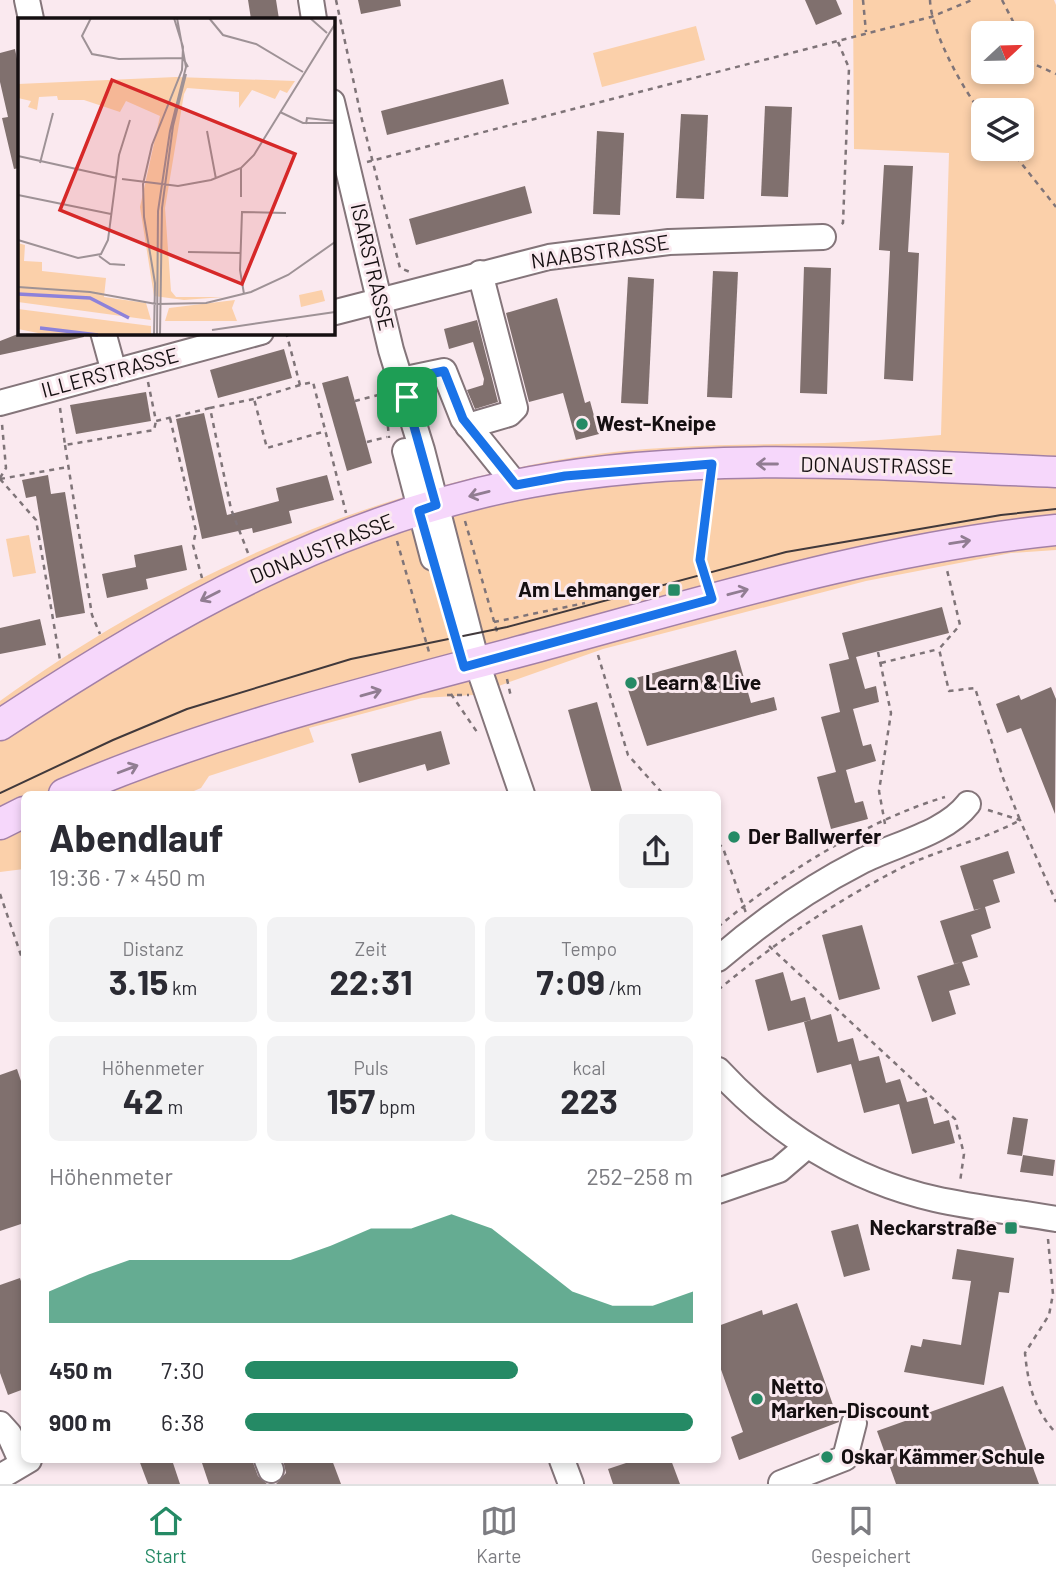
<!DOCTYPE html>
<html lang="de">
<meta charset="utf-8">
<style>
:root{--surface:#fff;--page:#f2f2f3;--text:#2b2b33;--muted:#7c7c81;--line:#e1e1e2;--accent:#258a65}
body{margin:0;font-family:Barlow,sans-serif;background:var(--page);color:var(--text);height:100vh;display:flex;flex-direction:column;font-size:26px;white-space:nowrap}
*{box-sizing:border-box;margin:0}
p{font-size:23px;color:var(--muted)}
.icon{flex:none;width:38px;height:38px;fill:none;stroke:currentColor;stroke-width:2;stroke-linecap:round;stroke-linejoin:round}
.map{position:relative;flex:1;overflow:hidden}
.details{position:absolute;left:21px;top:791px;width:700px;height:672px;display:flex;flex-direction:column;background:var(--surface);border-radius:10px;box-shadow:0 4px 10px #0003}
.details>*{flex:none}
.needle{width:46px;rotate:68deg}
.controls{position:absolute;left:971px;top:21px;display:grid;gap:14px}
.controls a{display:grid;place-items:center;width:63px;height:63px;border-radius:10px;background:var(--surface);box-shadow:0 4px 10px #0003;font-size:35px}
.pin{position:absolute;display:grid;place-items:center;width:60px;height:60px;color:#fff;margin:-30px;border-radius:14px;box-shadow:0 4px 10px #0006}
.round{display:grid;place-items:center;flex:none;width:74px;height:74px;border-radius:10px;background:var(--page)}
.summary{display:flex;align-items:center;justify-content:space-between;height:119px;padding:0 28px}
h1{font-size:38px;font-weight:700;line-height:52px}
.figures{display:grid;grid-template-columns:repeat(3,1fr);gap:10px;height:119px;padding:7px 28px}
.figures div{display:grid;align-content:center;border-radius:10px;background:var(--page);text-align:center}
.figures b{font-size:35px;font-weight:700}
.figures small{font-size:19px;font-weight:400}
.figures p{font-size:19px}
.chart{height:196px;padding:14px 28px}
.chart p{display:flex;justify-content:space-between}
.chart svg{width:100%;height:126px;margin-top:7px;fill:var(--accent);opacity:.7}
ul{padding:0 28px;list-style:none;font-size:23px}
li{display:grid;grid-template-columns:112px 84px 1fr;align-items:center;height:52px}
li i{height:18px;border-radius:9px;background:var(--accent)}
.menu{display:flex;justify-content:space-around;align-items:center;height:98px;border-top:2px solid var(--line);background:var(--surface);font-size:19px;color:var(--muted)}
.menu a{display:grid;justify-items:center;gap:4px}
.menu .active{color:var(--accent)}
.map>svg:first-child{display:block}
.green{fill:#fbd0aa;fill-rule:evenodd}
.building{fill:#80706e}
.lines{fill:none;stroke-linecap:round;stroke-linejoin:round}
.minor-casing{stroke:#84757a;stroke-width:28}
.major-casing{stroke:#a380a7;stroke-width:33}
.path{stroke:#7f7478;stroke-width:2.5;stroke-dasharray:5 5;stroke-linecap:butt}
.minor{stroke:#fff;stroke-width:24}
.major{stroke:#f6d7fb;stroke-width:30}
.tram{stroke:#41393b;stroke-width:2}
.oneway{stroke:#917d92}
.route-casing{stroke:#fff;stroke-width:14}
.route{stroke:#1a73e8;stroke-width:9}
.poi-dot{fill:#258a65;stroke:#fae9ef;stroke-width:2.5}
.labels{text-anchor:middle;stroke-width:6;stroke-linejoin:round;paint-order:stroke}
.street-label{font-size:21px;fill:#150f11;stroke:#fae9ef}
.poi-label{font-size:21px;font-weight:bold;fill:#150f11;stroke:#fae9ef;text-anchor:start}
.inset-river{fill:none;stroke:#8d82da;stroke-width:3.5}
.inset-road{fill:none;stroke:#9e9296;stroke-width:2}
.view{fill:#d62828;fill-opacity:0.15;stroke:#d62828;stroke-width:3.5}
.inset-edge{fill:none;stroke:#150f11;stroke-width:3.5}
</style>
<div class="map">
<svg width="1056" height="1484" viewBox="0 0 1056 1484">
<rect width="100%" height="100%" fill="#fae9ef"/>
<g class="green">
<path d="M853,0H1054L1056,5V550L1011,553L866,581L603,649L473,695L422,698L309,728L314,742L209,776L201,788L187,794H24V869L0,872V701C172,577 366,490 576,457C658,444 741,445 824,443C863,442 902,438 941,435L949,153L854,149ZM984,33H1022V72H984ZM984,110H1022V149H984Z"/>
<polygon points="696,26 705,60 602,87 593,53"/>
<polygon points="29,535 36,573 13,577 6,539"/>
</g>
<g class="building">
<polygon points="248,0 276,0 279,19 251,19"/>
<polygon points="358,0 400,0 401,6 361,14"/>
<polygon points="805,0 836,0 842,14 816,25"/>
<polygon points="15,49 19,69 19,168 14,169 2,118 8,117 0,82 0,53"/>
<polygon points="503,79 509,104 387,135 381,111"/>
<polygon points="765,106 792,107 788,197 761,196"/>
<polygon points="681,114 708,115 704,199 676,198"/>
<polygon points="597,131 624,133 620,215 593,214"/>
<polygon points="884,165 913,166 908,252 919,253 913,381 884,379 890,251 879,250"/>
<polygon points="525,186 532,213 416,245 409,219"/>
<polygon points="804,267 831,268 827,394 800,393"/>
<polygon points="713,271 738,272 732,398 707,397"/>
<polygon points="628,277 654,279 648,404 621,403"/>
<polygon points="557,298 585,403 590,401 599,434 576,440 563,393 529,402 506,313"/>
<polygon points="477,320 498,402 475,409 467,390 483,385 484,379 473,342 449,349 444,329"/>
<polygon points="23,332 83,332 84,337 0,355 0,341"/>
<polygon points="284,349 292,378 218,398 210,370"/>
<polygon points="348,376 372,463 347,471 322,383"/>
<polygon points="146,392 151,421 76,434 70,405"/>
<polygon points="204,413 227,515 279,501 276,488 327,475 334,500 289,511 292,523 253,533 252,528 202,539 176,419"/>
<polygon points="48,475 51,494 65,492 85,613 56,618 36,496 26,498 22,480"/>
<polygon points="182,545 187,570 146,579 148,589 107,598 102,574 136,567 134,555"/>
<polygon points="942,607 949,633 856,657 865,689 876,686 879,702 853,709 863,746 871,744 876,761 846,770 855,803 863,801 868,819 831,829 817,777 836,772 821,717 840,712 829,664 849,659 842,633"/>
<polygon points="40,619 46,645 0,654 0,628"/>
<polygon points="736,650 751,703 774,697 777,710 647,746 625,681"/>
<polygon points="1051,687 1056,699 1055,814 1021,728 1007,733 996,704 1019,695 1021,700"/>
<polygon points="597,702 609,745 623,794 592,794 568,710"/>
<polygon points="441,731 450,764 427,771 425,764 359,783 351,754"/>
<polygon points="1008,851 1015,873 993,880 1000,902 985,907 991,928 971,935 978,957 962,962 970,985 949,991 956,1014 932,1022 917,976 961,962 954,964 940,921 982,908 974,910 960,866"/>
<polygon points="862,925 880,989 839,1000 822,935"/>
<polygon points="783,972 791,1001 805,997 811,1020 768,1031 755,980"/>
<polygon points="831,1014 838,1042 853,1038 859,1061 879,1056 886,1083 900,1079 907,1102 927,1097 934,1124 949,1120 955,1143 912,1154 899,1104 864,1113 851,1064 817,1073 804,1022"/>
<polygon points="17,1069 24,1090 24,1223 0,1231 0,1075"/>
<polygon points="1013,1117 1028,1119 1022,1156 1007,1154"/>
<polygon points="1023,1155 1055,1160 1053,1176 1020,1172"/>
<polygon points="858,1224 870,1270 844,1277 831,1231"/>
<polygon points="957,1249 1014,1258 1009,1293 999,1292 984,1385 904,1372 911,1345 921,1347 923,1339 961,1345 971,1281 952,1279"/>
<polygon points="20,1278 24,1291 24,1389 8,1395 0,1373 0,1285"/>
<polygon points="797,1303 839,1422 739,1460 731,1437 743,1432 718,1361 718,1326 762,1310 763,1315"/>
<polygon points="1003,1386 1039,1484 896,1484 877,1431"/>
<polygon points="139,1460 172,1460 180,1484 148,1484"/>
<polygon points="201,1460 252,1460 258,1476 267,1484 209,1484"/>
<polygon points="283,1460 332,1460 341,1484 276,1484 286,1473"/>
<polygon points="635,1460 671,1460 680,1484 613,1484 608,1469"/>
</g>
<g class="lines">
<defs>
<g id="minor">
<polyline points="27,0 31,19"/>
<polyline points="311,0 314,19"/>
<polyline points="332,102 391,350 422,450 477,663 522,794"/>
<polyline points="332,313 549,257 669,242 823,237"/>
<polyline points="103,332 114,372"/>
<polyline points="401,380 444,371 463,419 516,485"/>
<polyline points="0,403 261,332"/>
<polyline points="468,426 509,414 515,408 480,273"/>
<polyline points="405,451 433,558"/>
<path d="M718,959C761,922 809,888 860,862C894,844 945,834 968,804"/>
<path d="M718,1070C776,1133 851,1180 935,1199C975,1208 1016,1212 1056,1219"/>
<polyline points="718,1191 779,1170 807,1146"/>
<polyline points="0,1424 9,1434 22,1463"/>
<polyline points="267,1460 271,1470"/>
<polyline points="562,1460 571,1484"/>
<polyline points="0,1477 29,1460"/>
<polyline points="781,1483 845,1458 854,1423"/>
</g>
<g id="major">
<path d="M0,725C163,617 336,518 531,482C702,450 883,465 1056,472"/>
<path d="M64,794C216,728 380,689 540,646C710,600 879,548 1056,530"/>
<polyline points="0,824 24,812"/>
</g>
</defs>
<use href="#minor" class="minor-casing"/>
<use href="#major" class="major-casing"/>
<g class="path">
<polyline points="336,0 361,116 400,268 410,272"/>
<polyline points="863,0 866,32"/>
<path d="M930,0C931,32 963,90 984,116"/>
<polyline points="1002,0 1019,33"/>
<polyline points="1022,40 1034,64 1056,74"/>
<polyline points="838,42 849,68 843,223 838,227"/>
<polyline points="1010,149 1056,207"/>
<polyline points="367,162 931,17 972,0"/>
<polyline points="286,332 300,385 313,382 346,513"/>
<polyline points="148,382 156,421 210,408"/>
<polyline points="300,385 254,399 267,448 326,431"/>
<polyline points="355,401 382,394"/>
<polyline points="386,406 389,438"/>
<polyline points="60,408 65,445 154,430 156,421"/>
<polyline points="170,418 196,531 193,545 202,578"/>
<polyline points="367,442 387,437"/>
<polyline points="65,445 92,615 100,634"/>
<polyline points="0,478 6,468 2,424"/>
<polyline points="0,479 36,520 60,660"/>
<polyline points="0,479 68,467"/>
<polyline points="465,521 498,635"/>
<polyline points="397,541 429,652"/>
<polyline points="248,553 231,509 210,408 254,399"/>
<polyline points="706,579 700,560 710,486"/>
<polyline points="494,622 585,603"/>
<polyline points="878,652 891,713 879,791 885,824"/>
<polyline points="598,655 628,755 663,794"/>
<polyline points="881,663 939,649"/>
<polyline points="507,679 511,697"/>
<polyline points="451,694 479,735"/>
<polyline points="447,695 469,695"/>
<polyline points="988,810 1020,820 1056,902"/>
<polyline points="718,843 723,848 746,913"/>
<polyline points="0,894 24,964"/>
<path d="M718,927C780,875 867,820 945,797"/>
<polyline points="769,946 955,1119 964,1154 960,1182"/>
<path d="M718,990C775,943 834,902 901,868C939,849 982,841 1020,820L1003,778L975,688L949,691L939,649L960,625L947,570"/>
<path d="M1048,1239L1053,1294L1049,1315L1025,1353C1028,1384 1034,1410 1056,1433"/>
</g>
<use href="#minor" class="minor"/>
<use href="#major" class="major"/>
<polyline class="tram" points="0,793 113,740 187,709 351,659 507,627 786,552 1001,515 1056,509"/>
</g>
<defs><path id="oneway-shaft" d="M-6 0H5M1.5-3L5.5 0L1.5 3" fill="none" stroke-width="1.6" stroke-linecap="round" stroke-linejoin="round" transform="scale(1.75)"/></defs>
<g class="oneway">
<use href="#oneway-shaft" transform="translate(767 464) rotate(180)"/>
<use href="#oneway-shaft" transform="translate(479 494) rotate(166)"/>
<use href="#oneway-shaft" transform="translate(960 542) rotate(-9)"/>
<use href="#oneway-shaft" transform="translate(738 592) rotate(-15)"/>
<use href="#oneway-shaft" transform="translate(210 596) rotate(153)"/>
<use href="#oneway-shaft" transform="translate(371 693) rotate(-16)"/>
<use href="#oneway-shaft" transform="translate(128 769) rotate(-21)"/>
</g>
<g class="lines">
<defs>
<polygon id="route" points="444,371 463,419 516,485 565,476 712,464 700,560 712,599 464,667 419,511 436,505 401,380"/>
</defs>
<use href="#route" class="route-casing"/>
<use href="#route" class="route"/>
</g>
<g class="poi-dot">
<circle cx="582" cy="424" r="7"/>
<rect x="667" y="583" width="14" height="14" rx="3.5"/>
<circle cx="631" cy="683" r="7"/>
<circle cx="734" cy="837" r="7"/>
<rect x="1004" y="1221" width="14" height="14" rx="3.5"/>
<circle cx="757" cy="1399" r="7"/>
<circle cx="827" cy="1457" r="7"/>
</g>
<g class="labels">
<g class="street-label">
<text transform="translate(600 252) rotate(-8)" y="7">NAABSTRASSE</text>
<text transform="translate(372 267) rotate(77)" y="7">ISARSTRASSE</text>
<text transform="translate(110 373) rotate(-15)" y="7">ILLERSTRASSE</text>
<text transform="translate(877 466) rotate(1)" y="7">DONAUSTRASSE</text>
<text transform="translate(322 549) rotate(-22)" y="7">DONAUSTRASSE</text>
</g>
<g class="poi-label">
<text x="596" y="431">West-Kneipe</text>
<text x="660" y="597" text-anchor="end">Am Lehmanger</text>
<text x="645" y="690">Learn &amp; Live</text>
<text x="748" y="844">Der Ballwerfer</text>
<text x="997" y="1235" text-anchor="end">Neckarstraße</text>
<text x="771" y="1394">Netto<tspan x="771" dy="24">Marken-Discount</tspan></text>
<text x="841" y="1464">Oskar Kämmer Schule</text>
</g>
</g>
<g transform="translate(18 18)">
<rect width="317" height="317" fill="#fae9ef"/>
<path d="M158,59L277,63L269,75L262,72L257,81L234,72L221,90V74L169,70L166,76L147,190L153,273L158,279H205L166,282L136,278L122,189L142,98L108,83L102,94L66,82H40L39,78L21,79L19,92L10,89L13,83L0,80V66ZM0,225L7,227L6,243L24,244V253L88,260L86,279L128,285L133,302L0,284ZM304,272L307,283L283,289L281,277ZM217,282L214,290L219,303H147L151,290ZM0,291L133,308V317L20,315L0,311Z" fill="#fbd0aa"/>
<path class="inset-river" d="M0,276L72,280L111,300M22,310L80,317"/>
<path class="inset-road" d="M73,0L64,18L74,36L101,41L165,40L170,49M191,0L205,17L238,26L285,54M292,0L309,15M262,94L285,105H317M288,106L289,100L317,103M189,113L198,161M0,138L99,160M22,145L35,95M223,150V179M104,161L160,168L193,162L223,150L236,137L317,6M0,177L93,196M0,222L60,240L83,236L90,222L101,137L112,102M170,234L223,235M81,238L92,246L107,247M0,269L72,274L138,286M226,276L222,252L224,194L268,195M140,286L188,285L233,274L270,257L317,224M194,312L317,294M136,317L137,265L126,199L125,166L134,127L164,52L165,29L156,0M139,317L140,193L152,113L168,49L159,0M142,317L144,190L155,108L168,56"/>
<path class="view" d="M94,62L277,136L224,266L42,192Z"/>
<rect width="317" height="317" class="inset-edge"/>
</g>
</svg>
<div class="controls">
<a><svg class="needle" viewBox="-14 -14 28 28"><path d="M0-13l5 13h-10z" fill="#e53935"/><path d="M0 13l5-13h-10z" fill="#7c7c81"/></svg></a>
<a><svg class="icon" aria-label="layers" viewBox="0 0 24 24"><path d="M12 4l9 5-9 5-9-5zM3 14l9 5 9-5"/></svg></a>
</div>
<div class="pin" style="left:407px;top:397px;background:#1e9e55"><svg class="icon" aria-label="arrive" viewBox="0 0 24 24"><path d="M6 21V4h12l-3 4 3 4H6"/></svg></div>
<section class="details">
<div class="summary"><div><h1>Abendlauf</h1><p>19:36 · 7 × 450 m</p></div><a class="round"><svg class="icon" aria-label="share" viewBox="0 0 24 24"><path d="M12 15V3M7 8l5-5 5 5M5 13v7h14v-7"/></svg></a></div>
<div class="figures">
<div><p>Distanz</p><b>3.15<small> km</small></b></div>
<div><p>Zeit</p><b>22:31</b></div>
<div><p>Tempo</p><b>7:09<small> /km</small></b></div>
</div>
<div class="figures">
<div><p>Höhenmeter</p><b>42<small> m</small></b></div>
<div><p>Puls</p><b>157<small> bpm</small></b></div>
<div><p>kcal</p><b>223</b></div>
</div>
<div class="chart"><p><span>Höhenmeter</span>252–258 m</p>
<svg viewBox="0 0 160 44" preserveAspectRatio="none"><path d="M0 44V33L10 27L20 22L30 22L40 22L50 22L60 22L70 17L80 11L90 11L100 6L110 11L120 22L130 33L140 38L150 38L160 33V44z"/></svg>
</div>
<ul>
<li><b>450 m</b>7:30<i style="width:61%"></i></li>
<li><b>900 m</b>6:38<i style="width:100%"></i></li>
</ul>
</section>
</div>
<nav class="menu">
<a class="active"><svg class="icon" aria-label="home" viewBox="0 0 24 24"><path d="M3 11l9-7 9 7M6 9v11h12V9"/></svg>Start</a>
<a><svg class="icon" aria-label="map" viewBox="0 0 24 24"><path d="M3 6l6-2 6 2 6-2v14l-6 2-6-2-6 2zM9 4v14M15 6v14"/></svg>Karte</a>
<a><svg class="icon" aria-label="saved" viewBox="0 0 24 24"><path d="M7 4h10v16l-5-4-5 4z"/></svg>Gespeichert</a>
</nav>
